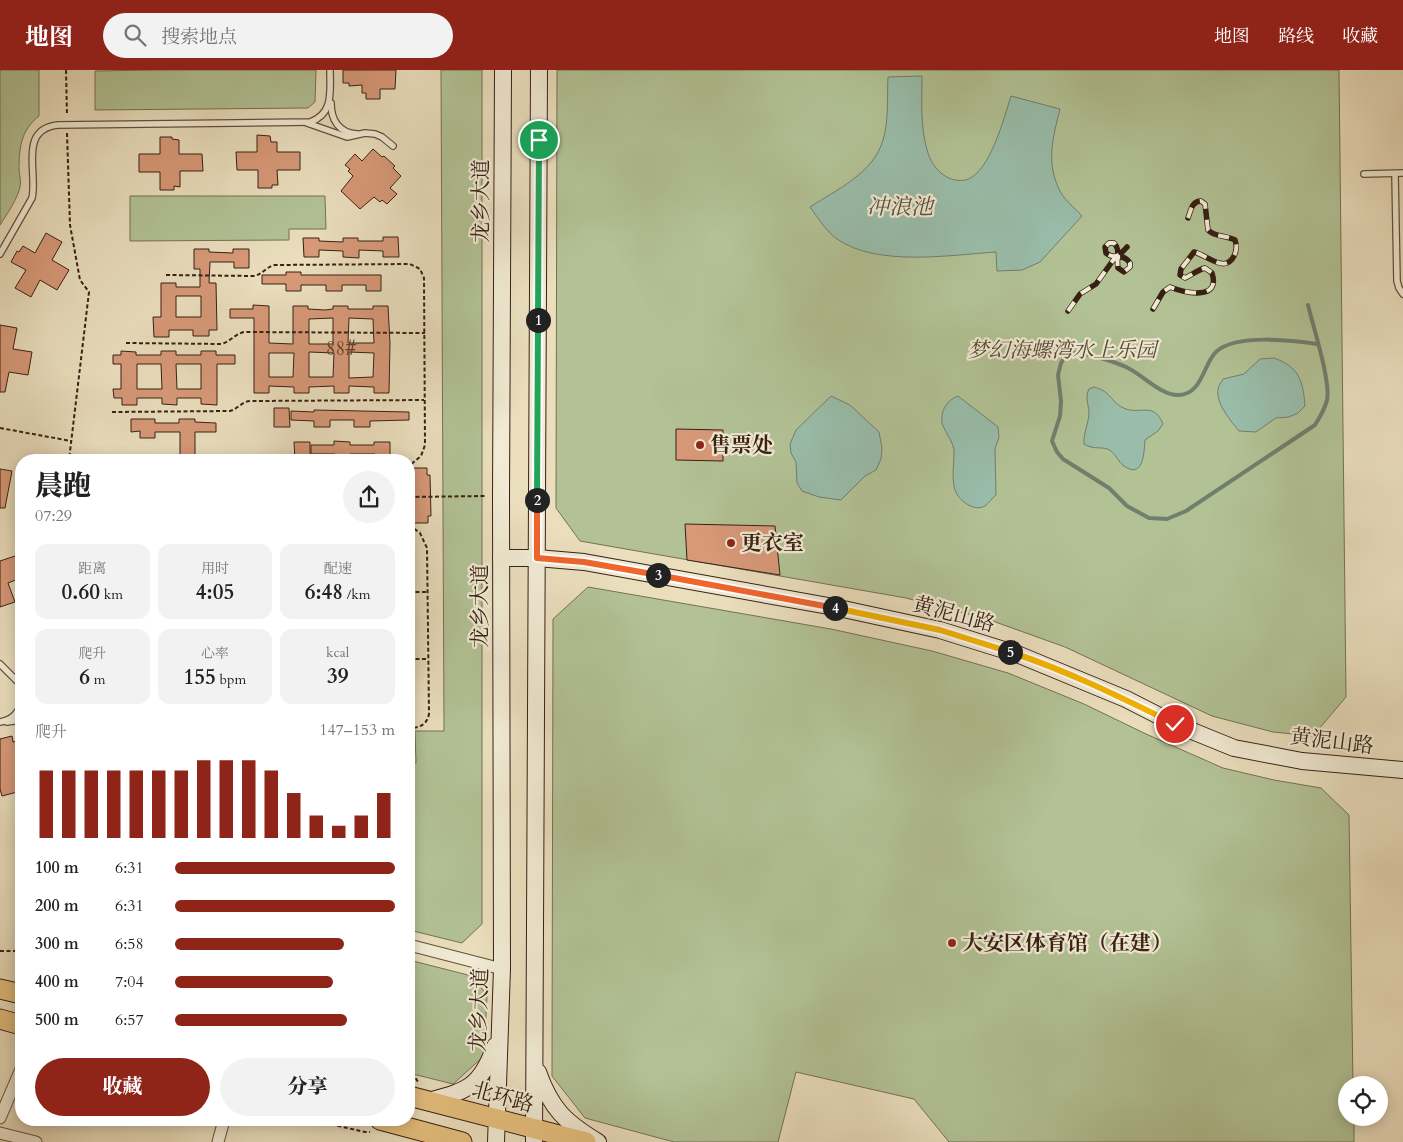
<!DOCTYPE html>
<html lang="zh">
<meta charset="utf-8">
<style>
:root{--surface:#fff;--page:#f2f2f2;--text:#222;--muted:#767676;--accent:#8f2418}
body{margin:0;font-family:Cardo,"Noto Serif SC",serif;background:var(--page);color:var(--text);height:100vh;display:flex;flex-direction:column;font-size:19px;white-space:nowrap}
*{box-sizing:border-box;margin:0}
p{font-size:16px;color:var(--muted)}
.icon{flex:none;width:28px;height:28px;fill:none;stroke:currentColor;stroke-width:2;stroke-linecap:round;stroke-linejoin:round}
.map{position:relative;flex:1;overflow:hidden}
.drawer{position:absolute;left:15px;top:384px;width:400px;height:672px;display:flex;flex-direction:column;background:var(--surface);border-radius:20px;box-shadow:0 2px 12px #0003}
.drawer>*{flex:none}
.tools{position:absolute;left:1338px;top:1006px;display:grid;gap:10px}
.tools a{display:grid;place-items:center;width:50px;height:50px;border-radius:50%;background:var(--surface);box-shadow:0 2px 12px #0003;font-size:25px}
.pin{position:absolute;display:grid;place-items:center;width:42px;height:42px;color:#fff;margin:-21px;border:2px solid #fff;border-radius:50%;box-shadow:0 1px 5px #0007}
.km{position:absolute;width:25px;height:25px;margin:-12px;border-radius:50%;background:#222;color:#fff;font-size:14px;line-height:25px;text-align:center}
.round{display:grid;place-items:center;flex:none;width:52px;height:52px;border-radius:26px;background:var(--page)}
.headline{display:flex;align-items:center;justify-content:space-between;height:85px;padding:0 20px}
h1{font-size:28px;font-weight:800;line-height:38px}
.figures{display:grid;grid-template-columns:repeat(3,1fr);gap:8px;height:85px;padding:5px 20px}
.figures div{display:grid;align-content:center;border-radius:12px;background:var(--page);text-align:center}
.figures b{font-size:21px;font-weight:800}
.figures small{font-size:14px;font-weight:400}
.figures p{font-size:14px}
.chart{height:140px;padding:10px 20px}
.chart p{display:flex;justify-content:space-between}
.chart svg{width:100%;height:90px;margin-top:5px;stroke:var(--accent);stroke-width:6}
.button{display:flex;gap:10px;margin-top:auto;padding:10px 20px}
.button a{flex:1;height:58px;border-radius:30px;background:var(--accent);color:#fff;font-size:20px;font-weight:800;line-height:58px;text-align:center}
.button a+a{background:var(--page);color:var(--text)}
ul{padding:0 20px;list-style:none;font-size:16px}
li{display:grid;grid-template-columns:80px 60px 1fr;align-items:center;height:38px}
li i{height:12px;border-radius:6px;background:var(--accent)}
header{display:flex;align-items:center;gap:30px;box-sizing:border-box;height:70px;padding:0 25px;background:var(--accent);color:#fff}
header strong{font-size:24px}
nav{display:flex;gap:28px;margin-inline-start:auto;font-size:18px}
.search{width:350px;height:45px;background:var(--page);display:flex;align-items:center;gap:12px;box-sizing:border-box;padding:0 18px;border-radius:28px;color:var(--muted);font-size:19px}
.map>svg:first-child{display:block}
.green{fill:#b2c295;stroke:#757154}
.water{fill:#99bdaa;stroke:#727e6e}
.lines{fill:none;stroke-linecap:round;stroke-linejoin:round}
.stream{stroke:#727e6e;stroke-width:4}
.building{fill:#d79978;stroke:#382014;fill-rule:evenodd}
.service-casing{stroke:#64503e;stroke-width:8}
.minor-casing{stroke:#64503e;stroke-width:13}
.secondary-casing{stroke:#382014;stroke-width:18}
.primary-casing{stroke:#382014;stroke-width:21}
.path{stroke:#382014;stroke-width:2;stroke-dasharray:4 2.5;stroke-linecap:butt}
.service{stroke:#f1ead4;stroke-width:5.5}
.minor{stroke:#f1ead4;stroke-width:11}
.secondary{stroke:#f1ead4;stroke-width:16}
.primary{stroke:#e5bf7e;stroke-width:19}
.rail-casing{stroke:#382014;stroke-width:5.5}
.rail{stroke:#f1ead4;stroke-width:4;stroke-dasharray:11;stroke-linecap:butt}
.split-1-casing{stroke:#fff;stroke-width:10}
.split-2-casing{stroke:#fff;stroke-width:10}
.split-3-casing{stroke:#fff;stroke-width:10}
.split-4-casing{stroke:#fff;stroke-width:10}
.split-5-casing{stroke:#fff;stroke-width:10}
.split-6-casing{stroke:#fff;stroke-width:10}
.split-1{stroke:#22a559;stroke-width:6}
.split-2{stroke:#22a559;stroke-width:6}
.split-3{stroke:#f0652b;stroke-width:6}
.split-4{stroke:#f0652b;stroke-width:6}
.split-5{stroke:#f5b400;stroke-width:6}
.split-6{stroke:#f5b400;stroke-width:6}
.poi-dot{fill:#8f2418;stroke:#f1ead4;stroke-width:2}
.labels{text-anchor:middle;stroke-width:4.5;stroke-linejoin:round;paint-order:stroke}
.number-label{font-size:19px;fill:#603e2d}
.street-label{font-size:21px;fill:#382014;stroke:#f1ead4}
.park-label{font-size:21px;font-style:italic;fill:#564834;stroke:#f1ead4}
.poi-label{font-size:21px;font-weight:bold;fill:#382014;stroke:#f1ead4;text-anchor:start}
.water-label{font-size:22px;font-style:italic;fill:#554f41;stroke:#f1ead4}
</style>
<header>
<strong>地图</strong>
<div class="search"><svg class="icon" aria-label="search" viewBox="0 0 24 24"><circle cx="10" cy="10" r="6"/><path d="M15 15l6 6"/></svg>搜索地点</div>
<nav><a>地图</a><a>路线</a><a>收藏</a></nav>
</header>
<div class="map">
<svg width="1403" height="1072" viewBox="0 0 1403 1072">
<rect width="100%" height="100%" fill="#eadebd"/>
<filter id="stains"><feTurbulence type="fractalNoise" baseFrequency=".004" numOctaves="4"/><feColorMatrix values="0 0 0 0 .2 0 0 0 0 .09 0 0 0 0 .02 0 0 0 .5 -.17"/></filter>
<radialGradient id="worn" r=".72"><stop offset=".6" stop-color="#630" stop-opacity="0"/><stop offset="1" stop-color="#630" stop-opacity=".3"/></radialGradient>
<g class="green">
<path d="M0,0H39V46C20,61 19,79 19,102C20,106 21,112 20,117C17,130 7,144 0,155Z"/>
<polygon points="156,0 316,0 315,32 308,38 95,40 95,1"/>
<polygon points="441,0 482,0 482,854 462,873 409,860 409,694 416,693 415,661 444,661"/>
<polygon points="557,0 1339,0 1346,627 1313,666 1273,662 1212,646 1065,577 987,549 906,528 580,471 556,438"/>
<polygon points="130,126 325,126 326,159 289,159 289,170 130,171"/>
<polygon points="588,517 831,559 932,581 1008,603 1084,634 1146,664 1223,698 1274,710 1321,718 1349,745 1353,1015 1346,1015 1346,1048 1354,1048 1354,1072 949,1072 914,1029 796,1002 778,1072 674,1072 585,1048 552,1006 553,549"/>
<polygon points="409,890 472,906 487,925 484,986 453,1014 409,1003"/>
</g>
<g class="water">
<path d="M922,6C922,31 920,59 928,83C931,93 939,104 949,108C956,111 965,112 972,107C992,94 1004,48 1011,26L1060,39C1053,67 1046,92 1059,119C1063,129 1075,138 1082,146L1040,192L1022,200L997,201L996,182C950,185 877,197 837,169C826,161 818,148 810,137C836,120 874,103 883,70C889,50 887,28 888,7Z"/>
<path d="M1274,288C1299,297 1303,310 1305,336L1298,343L1289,347L1276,348L1256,362L1239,361C1231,351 1216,334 1218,320C1218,316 1221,313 1223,309L1244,304L1260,289Z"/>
<path d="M1094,317C1113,322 1110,333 1126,339C1141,344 1154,332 1163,354L1158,361L1145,370C1144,381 1144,410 1124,396C1119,393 1116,385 1111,381C1103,375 1095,381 1084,374C1083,363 1089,353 1089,342C1088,333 1085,326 1089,319Z"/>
<polygon points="831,326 850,335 879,362 882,378 881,389 876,400 865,406 841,430 819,427 802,421 797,413 796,392 791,383 790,374 796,360"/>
<path d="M958,326L998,357L999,367L995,379L996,425C992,428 989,433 985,436C973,443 955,428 954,416C952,405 954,393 954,382C954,372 945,363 942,353C940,341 947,330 958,326Z"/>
</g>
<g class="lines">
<path class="stream" d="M1308,235C1313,256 1331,312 1327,330C1325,339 1320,347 1315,355L1186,441L1167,449L1149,448L1127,436L1109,418L1063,389L1057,382L1052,371L1060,346L1061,331L1058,305L1061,293L1067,284C1071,283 1075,282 1078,283C1090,284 1115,292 1126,297C1142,304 1161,326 1179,325C1203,324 1203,293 1217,281C1237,264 1292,270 1317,274"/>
</g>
<g class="building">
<polygon points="343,0 396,0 395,19 380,19 380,29 366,29 366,23 362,23 362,15 349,16 349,13 343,13"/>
<polygon points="257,65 270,66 271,72 277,72 277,82 300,82 300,100 277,100 278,115 272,115 272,118 258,118 258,100 237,100 236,82 257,82"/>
<polygon points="160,67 172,67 172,69 179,70 179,84 202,84 203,101 180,101 180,117 174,116 174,120 160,120 160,102 139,102 139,84 160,84"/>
<polygon points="373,79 382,87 384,86 395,96 393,98 401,106 390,118 397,124 387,134 382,130 380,132 374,127 360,139 341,121 353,106 348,101 350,99 345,95 355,84 362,91"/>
<polygon points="46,163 62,172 52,190 69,200 57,220 40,210 31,227 15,218 26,200 11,192 17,181 19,182 23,176 35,183"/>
<polygon points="383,167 398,167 399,187 383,187 383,181 359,180 359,188 343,187 343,181 319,180 319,187 304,187 303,168 319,168 319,171 343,172 343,168 358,168 358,171 383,171"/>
<path d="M194,179H209V182L233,183V179H249V198H234V192H210L209,213H216L217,260H209V266H193V260H169V267H154L153,247H161V213H176V217H200V199H194ZM176,226H201V247H176Z"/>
<polygon points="286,202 301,202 301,205 381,205 381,221 366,221 366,215 342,215 342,221 326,221 326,215 301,215 301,221 286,221 286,214 262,214 262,205 286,205"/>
<path d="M253,235L269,236V273L293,274V236H308V239L325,240L333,239V236H348V239H373V236H388L390,273L389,323H374V317L349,316V323H334V316L309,317V323H294V317L269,316V323H254V248H230V239H253ZM333,248V274H309V249ZM349,248L373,249L374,273H348ZM309,282L334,283L333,307H309ZM349,282L374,283L373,307L349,308ZM269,283H294L293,307H269Z"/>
<polygon points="0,255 17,258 13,279 32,282 28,305 9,302 5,322 0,322"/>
<path d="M121,281L136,282V285H161V281H176V285H201V281H216V285H235V294H217V335L201,334V328H177V335L162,334V328H137V335H122V328H114L113,319H121V294H113V285H121ZM137,294H161L162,319H137ZM176,294H201V319H177Z"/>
<polygon points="274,338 289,338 290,357 274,357"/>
<polygon points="314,340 409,342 409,350 370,351 370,357 354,357 354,350 330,350 330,357 314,357 314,351 291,350 291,341 314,342"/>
<polygon points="131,349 155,349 155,353 179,353 179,349 195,349 195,352 216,353 216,362 195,362 195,390 180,390 180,362 155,362 155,368 140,368 140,361 131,362"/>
<polygon points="676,359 723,360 723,391 676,390"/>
<polygon points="334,371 350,372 350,375 374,375 374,372 390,372 390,390 375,390 375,384 350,384 350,390 335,390 335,384 311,384 311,375 334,375"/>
<polygon points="294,372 310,372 310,390 295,390"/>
<polygon points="413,398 427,398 427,405 430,405 431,446 428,446 428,453 413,453"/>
<polygon points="0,399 12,401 5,438 0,438"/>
<polygon points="685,454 775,456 780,505 687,490"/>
<polygon points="18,485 21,494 21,508 8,513 15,532 0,537 0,491"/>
<polygon points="12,666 13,672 16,671 19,684 21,684 21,721 2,726 0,719 0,669"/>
</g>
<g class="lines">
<defs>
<g id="service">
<path d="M331,33C331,50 339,63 357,64"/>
<polyline points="307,53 347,67 365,63 375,64 382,67 393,76"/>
<polyline points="1364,104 1403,103"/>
<polyline points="1395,104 1397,211 1399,218 1403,224"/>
<path d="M0,184L32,128C38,103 18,59 58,55L310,52C334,44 330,21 330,0"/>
<polyline points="0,594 21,615"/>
<path d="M0,652C11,650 17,645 21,634"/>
<polyline points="7,652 21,650"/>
</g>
<g id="minor">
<polyline points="409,875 502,899"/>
<polyline points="0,1048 21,999"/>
<polyline points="0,1063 36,1072"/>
<polyline points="218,1072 224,1050"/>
</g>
<g id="secondary">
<polyline points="501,488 537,488 584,492 834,537 940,560 1017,584 1126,629 1175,654 1234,678 1302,691 1403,700"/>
<path d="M538,1002C551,1039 565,1052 598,1072"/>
<path d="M428,1031C468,1021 481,1016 495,976"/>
<polyline points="496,1072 502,899 501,426 503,0"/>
<polyline points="534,1072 539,0"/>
</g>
<g id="primary">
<polyline points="0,919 21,924"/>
<polyline points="0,949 21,955"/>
<polyline points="409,1026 586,1072"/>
<polyline points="380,1050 462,1072"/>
</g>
</defs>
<use href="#service" class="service-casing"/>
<use href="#minor" class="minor-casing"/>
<use href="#secondary" class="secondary-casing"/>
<use href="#primary" class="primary-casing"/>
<g class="path">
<polyline points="66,0 67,45"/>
<polyline points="67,63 70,155 80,210 89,222 69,390"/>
<path d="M166,205L254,206C263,204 267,196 275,195L410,194L420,199L424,208L425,375L421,386L409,396"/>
<path d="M126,273L221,274C230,272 235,264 244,262L425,263"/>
<path d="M112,342L230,341C238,339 242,331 251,331L424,330"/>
<polyline points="0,358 71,371"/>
<polyline points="409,427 486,426"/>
<path d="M409,455L420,463L427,478L429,644C427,655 419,658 409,658"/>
<polyline points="409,522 428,522"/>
<polyline points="409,589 428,589"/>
<polyline points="0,881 21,881"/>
<polyline points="409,997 418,1012"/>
<polyline points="312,1050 365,1062 370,1062"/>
</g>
<use href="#service" class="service"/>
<use href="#minor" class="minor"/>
<use href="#secondary" class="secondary"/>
<use href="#primary" class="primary"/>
<defs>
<g id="rail">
<path d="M1153,239L1163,222L1170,217C1185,223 1221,231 1212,203L1205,198C1197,200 1192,205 1185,208L1180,205L1181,199L1194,182C1207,185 1225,204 1234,186C1237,180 1237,176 1235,170C1226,165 1214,167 1208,160L1205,134L1201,131C1192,131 1191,140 1188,148"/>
<path d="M1068,241L1080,224L1096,214L1114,189C1120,185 1126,187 1130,193V197L1124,202L1118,198C1116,189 1121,180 1114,173H1109L1105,177L1106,183C1115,190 1120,185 1127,177"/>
</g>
</defs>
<use href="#rail" class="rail-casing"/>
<use href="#rail" class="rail"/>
</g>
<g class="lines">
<defs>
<polyline id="split-1" points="538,250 539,70"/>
<polyline id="split-2" points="537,430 538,250"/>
<polyline id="split-3" points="537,430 537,488 584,492 658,505"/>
<polyline id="split-4" points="658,505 835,538"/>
<polyline id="split-5" points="835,538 940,560 1010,582"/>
<path id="split-6" d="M1010,582C1066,600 1122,628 1175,654"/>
</defs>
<use href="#split-1" class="split-1-casing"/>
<use href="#split-2" class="split-2-casing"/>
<use href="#split-3" class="split-3-casing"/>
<use href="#split-4" class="split-4-casing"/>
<use href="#split-5" class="split-5-casing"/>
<use href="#split-6" class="split-6-casing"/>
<use href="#split-1" class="split-1"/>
<use href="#split-2" class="split-2"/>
<use href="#split-3" class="split-3"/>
<use href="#split-4" class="split-4"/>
<use href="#split-5" class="split-5"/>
<use href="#split-6" class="split-6"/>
</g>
<g class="poi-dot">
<circle cx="700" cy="375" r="5"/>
<circle cx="731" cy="473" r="5"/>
<circle cx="952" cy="873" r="5"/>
</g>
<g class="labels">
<g class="number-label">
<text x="341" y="285">88#</text>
</g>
<g class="street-label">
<text transform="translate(481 131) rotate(-90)" y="7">龙乡大道</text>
<text transform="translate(480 536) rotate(-90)" y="7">龙乡大道</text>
<text transform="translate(954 544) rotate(15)" y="7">黄泥山路</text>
<text transform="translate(1332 671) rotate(7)" y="7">黄泥山路</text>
<text transform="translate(479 940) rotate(-88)" y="7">龙乡大道</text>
<text transform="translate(503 1027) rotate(15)" y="7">北环路</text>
</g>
<g class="park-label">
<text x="1062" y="287">梦幻海螺湾水上乐园</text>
</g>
<g class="poi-label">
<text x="710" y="382">售票处</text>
<text x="741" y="480">更衣室</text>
<text x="962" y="880">大安区体育馆（在建）</text>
</g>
<g class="water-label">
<text x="900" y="144">冲浪池</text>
</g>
</g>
<rect width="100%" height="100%" filter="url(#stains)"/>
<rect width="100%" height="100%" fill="url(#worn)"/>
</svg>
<div class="tools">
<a><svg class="icon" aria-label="locate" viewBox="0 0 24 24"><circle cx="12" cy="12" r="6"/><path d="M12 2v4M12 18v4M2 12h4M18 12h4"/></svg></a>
</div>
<div class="pin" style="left:539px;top:70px;background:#1e9e55"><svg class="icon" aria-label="arrive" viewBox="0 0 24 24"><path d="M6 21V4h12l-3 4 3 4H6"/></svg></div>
<div class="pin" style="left:1175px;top:654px;background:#d93025"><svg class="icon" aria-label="check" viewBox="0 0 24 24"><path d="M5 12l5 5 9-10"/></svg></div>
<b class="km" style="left:538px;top:250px">1</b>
<b class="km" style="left:537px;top:430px">2</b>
<b class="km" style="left:658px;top:505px">3</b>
<b class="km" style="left:835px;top:538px">4</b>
<b class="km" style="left:1010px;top:582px">5</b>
<section class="drawer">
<div class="headline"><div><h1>晨跑</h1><p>07:29</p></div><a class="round"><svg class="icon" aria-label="share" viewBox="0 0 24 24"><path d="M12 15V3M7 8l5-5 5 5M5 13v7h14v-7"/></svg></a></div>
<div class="figures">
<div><p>距离</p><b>0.60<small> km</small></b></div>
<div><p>用时</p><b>4:05</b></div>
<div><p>配速</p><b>6:48<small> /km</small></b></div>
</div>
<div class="figures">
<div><p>爬升</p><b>6<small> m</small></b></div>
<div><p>心率</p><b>155<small> bpm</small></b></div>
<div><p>kcal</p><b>39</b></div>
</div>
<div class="chart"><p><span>爬升</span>147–153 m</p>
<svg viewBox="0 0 160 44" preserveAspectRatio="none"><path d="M5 44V11M15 44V11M25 44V11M35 44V11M45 44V11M55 44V11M65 44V11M75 44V6M85 44V6M95 44V6M105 44V11M115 44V22M125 44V33M135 44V38M145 44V33M155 44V22"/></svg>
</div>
<ul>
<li><b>100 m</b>6:31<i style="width:100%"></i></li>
<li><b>200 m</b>6:31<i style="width:100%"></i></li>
<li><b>300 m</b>6:58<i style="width:77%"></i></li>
<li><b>400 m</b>7:04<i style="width:72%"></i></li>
<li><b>500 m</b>6:57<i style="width:78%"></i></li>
</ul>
<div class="button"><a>收藏</a><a>分享</a></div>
</section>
</div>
